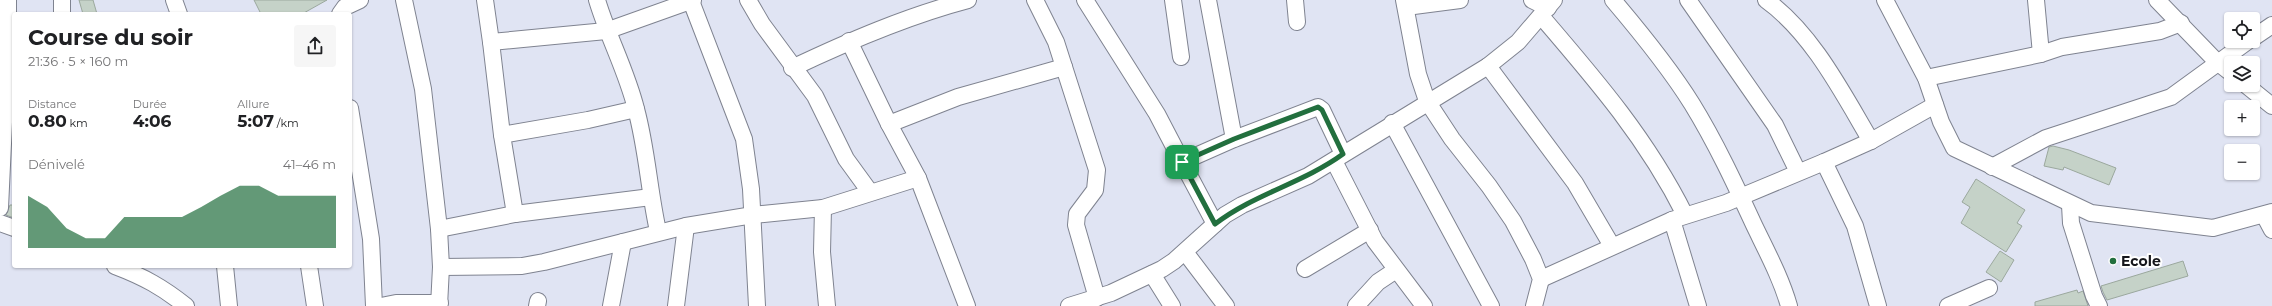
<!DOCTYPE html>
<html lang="fr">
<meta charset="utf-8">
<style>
:root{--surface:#fff;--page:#f6f6f6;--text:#202124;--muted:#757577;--accent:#226f3e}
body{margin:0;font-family:Montserrat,sans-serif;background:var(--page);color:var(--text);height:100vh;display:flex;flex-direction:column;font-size:15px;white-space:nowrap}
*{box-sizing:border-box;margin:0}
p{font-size:13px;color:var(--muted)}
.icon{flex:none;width:22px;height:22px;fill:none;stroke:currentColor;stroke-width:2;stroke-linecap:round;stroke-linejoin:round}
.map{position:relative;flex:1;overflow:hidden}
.panel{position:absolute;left:12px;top:12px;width:340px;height:256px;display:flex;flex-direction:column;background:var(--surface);border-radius:4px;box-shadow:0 1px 3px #0004}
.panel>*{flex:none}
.fabs{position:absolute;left:2224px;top:12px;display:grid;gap:8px}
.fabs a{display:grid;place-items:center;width:36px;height:36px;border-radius:4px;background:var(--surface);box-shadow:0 1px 3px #0004;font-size:20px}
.pin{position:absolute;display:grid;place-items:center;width:34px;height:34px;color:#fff;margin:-17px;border-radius:8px;box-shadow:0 2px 6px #0006}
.round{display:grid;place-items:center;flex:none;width:42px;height:42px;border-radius:4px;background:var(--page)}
.overview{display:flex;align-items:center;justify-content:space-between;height:68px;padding:0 16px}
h1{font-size:22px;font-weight:700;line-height:30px}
.metrics{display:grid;grid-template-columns:repeat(3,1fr);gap:6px;height:68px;padding:4px 16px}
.metrics div{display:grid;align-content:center}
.metrics b{font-size:17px;font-weight:700}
.metrics small{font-size:11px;font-weight:400}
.metrics p{font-size:11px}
.chart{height:112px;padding:8px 16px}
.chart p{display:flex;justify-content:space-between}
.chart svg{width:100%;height:72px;margin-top:4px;fill:var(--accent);opacity:.7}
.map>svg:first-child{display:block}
.building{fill:#c5d2c8;stroke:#9ba89e}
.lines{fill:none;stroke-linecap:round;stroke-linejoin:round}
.minor-casing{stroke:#7f8390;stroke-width:18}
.minor{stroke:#fff;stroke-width:16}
.route-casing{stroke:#fff;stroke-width:8}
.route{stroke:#226f3e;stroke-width:5}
.poi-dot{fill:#226f3e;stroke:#fff;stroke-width:1.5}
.labels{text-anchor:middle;stroke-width:4;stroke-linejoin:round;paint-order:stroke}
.poi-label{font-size:14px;font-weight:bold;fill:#16171c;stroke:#fff;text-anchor:start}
</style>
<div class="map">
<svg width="2272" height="306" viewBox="0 0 2272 306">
<rect width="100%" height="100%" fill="#e0e4f3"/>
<g class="building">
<polygon points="79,0 93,0 97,14 83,14"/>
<polygon points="254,0 327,0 302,14 261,14"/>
<polygon points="2053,146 2069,150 2116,168 2109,185 2064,167 2063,170 2044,166 2049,147"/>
<polygon points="1976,179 2025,210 2017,223 2022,226 2006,252 1961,223 1970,207 1962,202"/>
<polygon points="10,205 14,205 14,218 6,215"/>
<polygon points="2000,251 2014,260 2001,282 1986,272"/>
<polygon points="2183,261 2188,276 2107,300 2103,292 2101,286"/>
<polygon points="2077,290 2078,293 2083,291 2088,306 2035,306 2035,302"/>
</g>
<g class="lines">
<defs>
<g id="minor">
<polyline points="174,0 179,14"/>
<polyline points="404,0 423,89 439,229 441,267 439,306"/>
<polyline points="485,0 491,42"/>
<path d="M597,0C608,37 627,72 636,109C647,149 649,191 658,231"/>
<polyline points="748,0 762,24 815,96 846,159 870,192"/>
<polyline points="1035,0 1056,42 1097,170 1095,190 1077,214 1076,225 1097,298"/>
<polyline points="1085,0 1157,114 1182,162 1234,139 1318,107 1322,110 1343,154"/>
<polyline points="1173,0 1181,57"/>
<polyline points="1208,0 1234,139"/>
<polyline points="1295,0 1297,22"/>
<polyline points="1404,0 1418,74 1427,101 1452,139 1489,186 1513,221 1533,259 1541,279 1534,306"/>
<polyline points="1532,0 1548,8"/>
<path d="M1613,0C1641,33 1669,67 1692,104C1716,143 1735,184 1754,225C1767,252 1781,278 1789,306"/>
<polyline points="1688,0 1775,125 1798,172"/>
<path d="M1766,0C1812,33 1842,92 1871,141"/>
<polyline points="1885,0 1926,78 1941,122 1954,148 2091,213 2213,228 2272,212"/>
<polyline points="2036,0 2041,54"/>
<polyline points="2157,0 2217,62 2231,73"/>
<polyline points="691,1 744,139 751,189 757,306"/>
<polyline points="1406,7 1460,0"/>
<polyline points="62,14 62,0"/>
<polyline points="340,14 345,7 360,0"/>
<path d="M1541,16C1596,80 1647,139 1685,215"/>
<polyline points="2253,38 2272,25"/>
<polyline points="849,41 889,124 918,178 967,306"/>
<polyline points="1488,66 1575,183 1612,246"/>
<path d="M792,68C849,41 907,16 968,0"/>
<polyline points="1926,78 2041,54 2062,47 2160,31 2181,23"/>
<polyline points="2246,85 2272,106"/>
<polyline points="350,108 371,239 374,306"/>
<polyline points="1392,123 1491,306"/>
<polyline points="889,124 958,97 1064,67"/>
<polyline points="502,135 588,120 636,109"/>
<polyline points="1334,161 1375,241 1424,306"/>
<polyline points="1182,162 1215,224"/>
<polyline points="1824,162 1855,226 1878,306"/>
<polyline points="1992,167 2046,138 2171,97 2248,41"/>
<polyline points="2070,205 2071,223 2094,296 2099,306"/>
<polyline points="0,208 8,36 8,0"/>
<polyline points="823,208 822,252 827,306"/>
<polyline points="515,214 502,135 491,42 606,31 693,0"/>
<polyline points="2264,215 2272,230"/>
<polyline points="1672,220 1698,306"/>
<polyline points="0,223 14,228"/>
<polyline points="439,229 515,214 651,197"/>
<polyline points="1185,252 1226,306"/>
<path d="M115,266C144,277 162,287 186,306"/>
<polyline points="225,266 229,306"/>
<polyline points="309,266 315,306"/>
<polyline points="441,267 522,266 544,262 686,226 753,215 823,208 918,178"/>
<polyline points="1305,269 1370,230"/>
<polyline points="1152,274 1172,306"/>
<polyline points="1541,279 1672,220 1726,203 1824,162 1871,141 1935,105"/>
<polyline points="381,306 396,303 440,303"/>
<polyline points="537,306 538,301"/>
<polyline points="611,306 623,242"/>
<polyline points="676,306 686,226"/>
<polyline points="1069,306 1111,293 1162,269 1174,261 1225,215 1242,205 1308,176 1488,66 1518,42 1554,0"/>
<polyline points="1356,306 1378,282 1396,270"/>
<polyline points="1948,306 1989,288"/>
</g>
</defs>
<use href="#minor" class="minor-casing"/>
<use href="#minor" class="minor"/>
</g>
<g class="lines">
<defs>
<path id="route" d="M1318,107L1322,110L1343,154C1303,183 1254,194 1215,224L1182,162L1234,139Z"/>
</defs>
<use href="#route" class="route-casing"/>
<use href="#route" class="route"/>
</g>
<circle class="poi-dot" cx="2113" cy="261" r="4"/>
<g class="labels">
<g class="poi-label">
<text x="2121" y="266">Ecole</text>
</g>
</g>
</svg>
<div class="fabs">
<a><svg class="icon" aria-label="locate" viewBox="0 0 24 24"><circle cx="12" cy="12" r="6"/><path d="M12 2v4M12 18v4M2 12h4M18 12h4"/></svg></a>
<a><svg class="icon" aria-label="layers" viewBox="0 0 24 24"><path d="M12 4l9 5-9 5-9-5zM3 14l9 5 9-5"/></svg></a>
<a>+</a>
<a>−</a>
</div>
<div class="pin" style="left:1182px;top:162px;background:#1e9e55"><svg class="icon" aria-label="arrive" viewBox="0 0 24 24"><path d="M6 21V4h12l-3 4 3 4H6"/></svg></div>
<section class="panel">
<div class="overview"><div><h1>Course du soir</h1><p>21:36 · 5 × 160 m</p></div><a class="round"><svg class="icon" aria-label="share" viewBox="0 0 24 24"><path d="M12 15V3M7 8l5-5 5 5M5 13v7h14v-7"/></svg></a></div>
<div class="metrics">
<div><p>Distance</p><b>0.80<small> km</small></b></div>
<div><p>Durée</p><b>4:06</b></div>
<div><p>Allure</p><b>5:07<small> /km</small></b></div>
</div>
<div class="chart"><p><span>Dénivelé</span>41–46 m</p>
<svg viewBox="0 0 160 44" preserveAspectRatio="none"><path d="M0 44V12L10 19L20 32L30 38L40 38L50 25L60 25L70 25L80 25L90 19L100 12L110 6L120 6L130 12L140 12L150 12L160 12V44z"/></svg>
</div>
</section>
</div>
